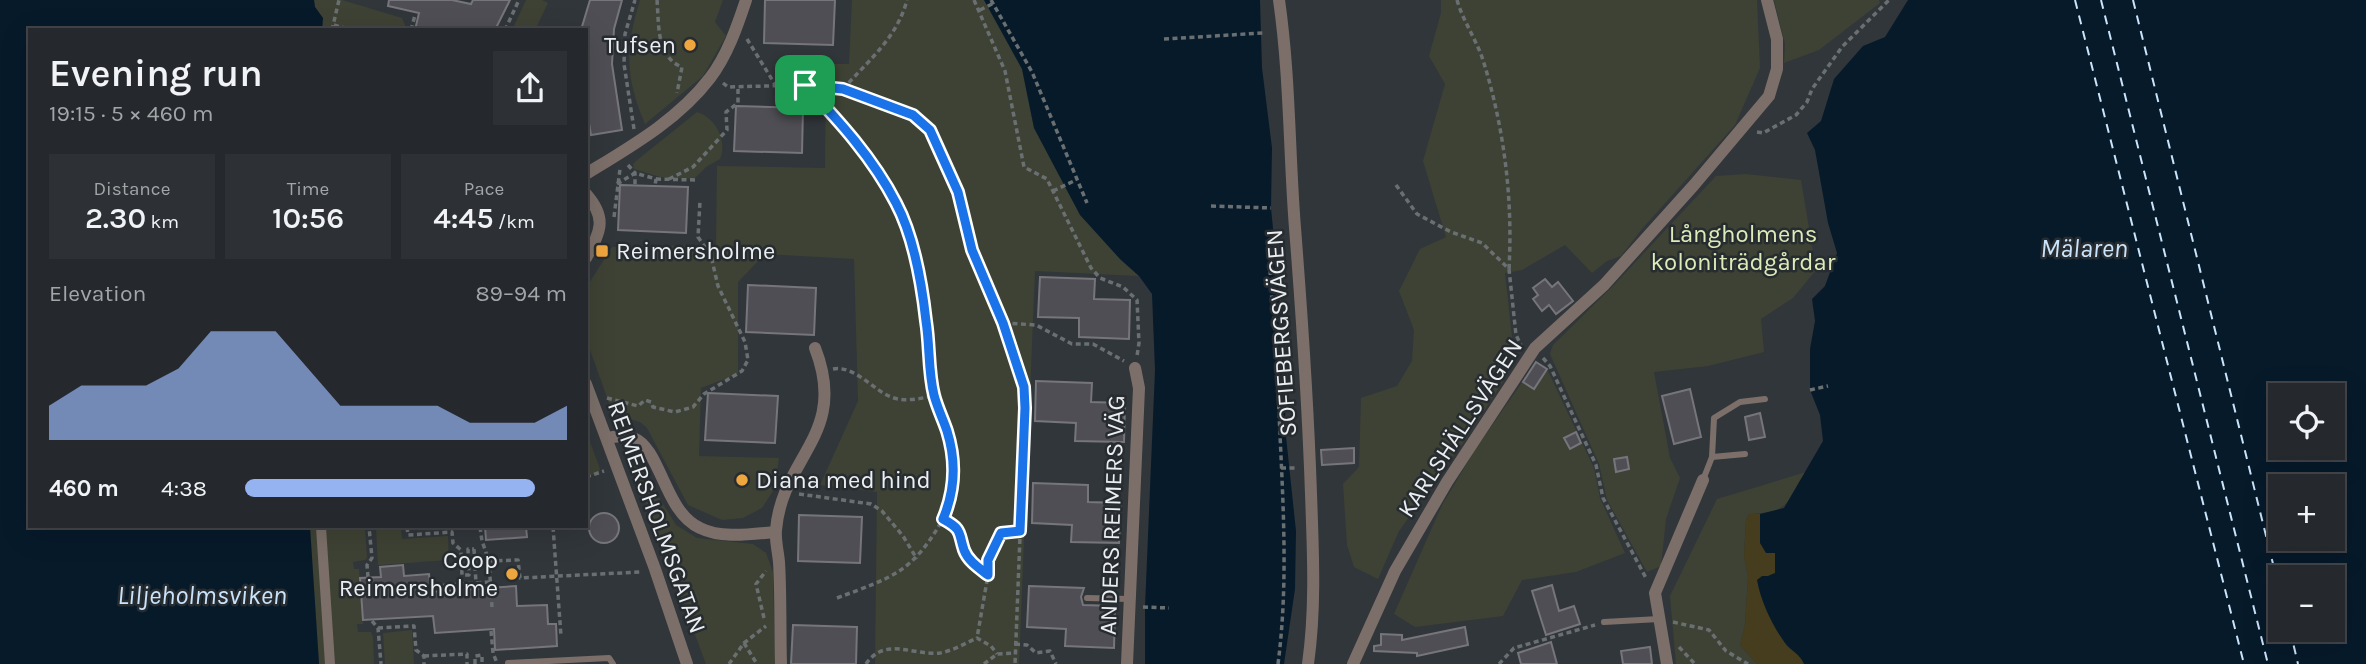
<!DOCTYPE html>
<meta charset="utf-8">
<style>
:root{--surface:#25282c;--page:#2d3034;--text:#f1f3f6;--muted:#a3a6a9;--line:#424448;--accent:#95b2f1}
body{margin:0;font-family:Karla,sans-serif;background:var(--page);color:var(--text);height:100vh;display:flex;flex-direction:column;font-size:26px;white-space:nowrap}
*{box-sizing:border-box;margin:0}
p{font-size:23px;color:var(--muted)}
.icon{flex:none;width:38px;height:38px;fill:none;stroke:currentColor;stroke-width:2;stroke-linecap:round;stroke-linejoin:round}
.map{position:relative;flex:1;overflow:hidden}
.drawer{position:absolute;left:28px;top:28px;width:560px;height:500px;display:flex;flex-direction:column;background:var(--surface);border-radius:0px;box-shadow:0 7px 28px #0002,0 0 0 2px var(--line)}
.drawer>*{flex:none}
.fabs{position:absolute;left:2268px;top:383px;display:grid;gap:14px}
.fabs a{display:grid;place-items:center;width:77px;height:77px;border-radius:0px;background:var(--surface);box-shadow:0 7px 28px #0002,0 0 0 2px var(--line);font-size:35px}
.pin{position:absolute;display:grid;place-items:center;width:60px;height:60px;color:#fff;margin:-30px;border-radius:14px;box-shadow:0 4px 10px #0006}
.round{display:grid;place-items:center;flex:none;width:74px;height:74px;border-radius:0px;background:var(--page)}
.overview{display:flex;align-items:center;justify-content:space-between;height:119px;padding:0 21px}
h1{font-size:38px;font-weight:600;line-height:52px}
.figures{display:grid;grid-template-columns:repeat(3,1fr);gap:10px;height:119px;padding:7px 21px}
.figures div{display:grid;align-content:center;border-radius:0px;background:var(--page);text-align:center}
.figures b{font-size:30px;font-weight:600}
.figures small{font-size:19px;font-weight:400}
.figures p{font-size:19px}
.chart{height:196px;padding:14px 21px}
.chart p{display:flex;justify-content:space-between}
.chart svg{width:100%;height:126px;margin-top:7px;fill:var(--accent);opacity:.7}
ul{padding:0 21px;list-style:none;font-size:23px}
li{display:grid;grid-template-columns:112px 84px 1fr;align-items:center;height:52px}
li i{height:18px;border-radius:9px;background:var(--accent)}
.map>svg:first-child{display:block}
.green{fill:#3e4234}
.sand{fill:#453d1d}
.water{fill:#071a2a;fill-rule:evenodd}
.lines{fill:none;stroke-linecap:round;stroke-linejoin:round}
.ferry{stroke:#cae4fb;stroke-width:2;stroke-dasharray:9 7;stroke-linecap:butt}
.building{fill:#4f4e54;stroke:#75757b;stroke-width:2}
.path{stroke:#6a6f72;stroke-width:3.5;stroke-dasharray:5 3.5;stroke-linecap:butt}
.service{stroke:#7c6f6a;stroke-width:6}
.pedestrian{stroke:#7c6f6a;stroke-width:10}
.minor{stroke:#7c6f6a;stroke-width:12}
.route-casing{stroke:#fff;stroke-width:14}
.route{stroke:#1a73e8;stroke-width:9}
.poi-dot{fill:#f0a63f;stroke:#272c30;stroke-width:2.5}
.labels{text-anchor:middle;stroke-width:5;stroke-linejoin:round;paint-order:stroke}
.poi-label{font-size:24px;fill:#eceff2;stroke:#272c30;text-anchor:end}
.park-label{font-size:24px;fill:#dcebb7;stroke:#272c30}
.street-label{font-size:24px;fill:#eceff2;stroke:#272c30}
.water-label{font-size:26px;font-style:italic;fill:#cae4fb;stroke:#272c30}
</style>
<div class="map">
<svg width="2366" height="664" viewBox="0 0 2366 664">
<rect width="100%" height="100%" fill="#31363a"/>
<g class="green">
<polygon points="314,0 342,0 402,18 407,30 322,30 323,18 315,7"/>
<polygon points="526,0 542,0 548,3 535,30 512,30"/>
<path d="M640,0H723L715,22L726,36L703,76L645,124C625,76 625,49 640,0Z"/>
<polygon points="852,0 984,0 1022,69 1034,128 1080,214 1120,259 1139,276 1035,271 1019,664 875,664 877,492 820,485 858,401 854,259 765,254 738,282 738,374 701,388 699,456 779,458 775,488 762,508 743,518 722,520 688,505 647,428 640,422 613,414 586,339 586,288 612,247 716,245 717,166 825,168 826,64 849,64"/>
<polygon points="1441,0 1757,0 1760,68 1735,125 1642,229 1621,256 1607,261 1592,273 1565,245 1522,270 1505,273 1513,346 1510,357 1511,369 1466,439 1399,531 1378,579 1354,567 1347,545 1343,484 1359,467 1361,398 1397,386 1412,361 1414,330 1399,291 1420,249 1446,237 1423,161 1445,84 1429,56 1441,13"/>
<polygon points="1774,0 1879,0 1880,3 1819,50 1784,63 1785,44"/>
<path d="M697,112C715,117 728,141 720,159L706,167L694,179L660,177L634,169L633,164L636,161Z"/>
<polygon points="1746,174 1801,180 1816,270 1793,298 1761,319 1764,352 1708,366 1654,372 1670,458 1680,478 1666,519 1661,566 1647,572 1607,500 1599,464 1550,354 1553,345 1614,285 1716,176"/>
<polygon points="1536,362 1547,369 1594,468 1600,498 1625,553 1576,572 1522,580 1503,616 1415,627 1394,614 1442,505 1475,450"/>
<polygon points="586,431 600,469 598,473 586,477"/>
<polygon points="629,458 644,473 676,525 697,538 753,544 766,553 773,572 775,664 706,664"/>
<path d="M1806,472C1786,504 1790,512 1749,514L1746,520L1744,556L1748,576L1745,624L1740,645L1757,664H1676L1670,596L1717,499Z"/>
<polygon points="310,527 365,527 367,558 365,560 353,562 354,569 359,569 363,624 357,624 358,632 371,632 373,637 374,664 319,664"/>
<polygon points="401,527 402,539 448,536 449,560 378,565 376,528"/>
<polygon points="412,630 414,664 385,664 383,633"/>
</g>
<polygon class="sand" points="1749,514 1760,514 1760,543 1775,552 1775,573 1768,576 1786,645 1801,657 1804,664 1757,664 1740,645 1745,624 1748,576 1744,556 1746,520"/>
<g class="water">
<polygon points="0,0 314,0 315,7 323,18 322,30 30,30 30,527 310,527 319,664 0,664"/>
<polygon points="984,0 1260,0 1262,68 1272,148 1271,208 1286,361 1285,427 1296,531 1295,589 1284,664 1145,664 1145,607 1155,370 1152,294 1139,276 1120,259 1080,215 1034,128 1022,69"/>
<path d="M1908,0H2366V664H1804C1800,654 1791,651 1785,643C1772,625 1761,602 1757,580L1762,576H1768L1775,573V553H1766L1760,543V514L1784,508L1823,441L1820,415L1810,390V349L1815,321L1812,299L1825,286L1837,253L1828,223L1815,150L1807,133L1821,121L1834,79L1863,46L1885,37ZM2280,396H2333V448H2280ZM2280,486H2333V539H2280ZM2280,578H2333V630H2280Z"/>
</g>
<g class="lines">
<g class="ferry">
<polyline points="2075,0 2244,664"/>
<polyline points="2101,0 2268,664"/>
<polyline points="2133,0 2280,592"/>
<polyline points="2290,630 2298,664"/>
</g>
</g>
<g class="building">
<polygon points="389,0 452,0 471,4 473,0 510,0 495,30 415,30 419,13 388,6"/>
<polygon points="590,0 622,0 614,29 612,64 622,130 591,135 586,106 586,30 581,30"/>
<polygon points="765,0 835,0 833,45 764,43"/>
<polygon points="736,106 803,108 802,153 734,151"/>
<polygon points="620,185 688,187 686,233 618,230"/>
<polygon points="1040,277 1095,279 1094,299 1130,300 1129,339 1079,337 1079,318 1038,317"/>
<polygon points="1545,279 1552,287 1558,282 1573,301 1556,314 1549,305 1542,311 1533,299 1538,295 1533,288"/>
<polygon points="748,285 816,288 814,335 746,332"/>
<polygon points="1536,362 1547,369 1534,389 1523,382"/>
<polygon points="1036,381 1092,383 1091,402 1125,403 1124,442 1075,441 1076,423 1035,421"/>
<polygon points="1690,389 1701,437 1674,444 1662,396"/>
<polygon points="708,393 778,396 775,443 705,440"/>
<polygon points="1760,413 1765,437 1749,440 1745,417"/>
<polygon points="1576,432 1581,443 1570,449 1564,438"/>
<polygon points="1354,448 1354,463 1322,465 1321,450"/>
<polygon points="1627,457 1629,469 1616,472 1614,459"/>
<polygon points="1033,483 1088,485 1088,502 1121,503 1119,543 1071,542 1072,525 1032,523"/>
<circle cx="604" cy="528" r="15"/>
<polygon points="799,515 862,517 860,563 798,561"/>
<polygon points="485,527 526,527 527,537 486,540"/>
<polygon points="403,565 404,576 429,574 431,592 516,586 517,606 547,605 548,624 556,624 557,646 495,650 494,629 435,633 433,616 363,620 360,578 381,577 380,567"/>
<polygon points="1552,585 1559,611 1574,606 1580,624 1546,635 1532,591"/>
<polygon points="1029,586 1084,588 1081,597 1083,605 1115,606 1114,648 1065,646 1066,629 1027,627"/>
<polygon points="793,625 857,627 856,664 791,664"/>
<polygon points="1465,627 1468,645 1417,656 1417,653 1374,651 1374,646 1381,645 1381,634 1402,635 1402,640"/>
<polygon points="1551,642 1557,664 1521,664 1518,653"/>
<polygon points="1650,647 1652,664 1623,664 1621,651"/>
</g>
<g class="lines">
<g class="path">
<path d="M657,0C659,24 656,57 682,67L677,93"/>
<polyline points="974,0 1005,71 1024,167 1047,179 1091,268 1100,278 1123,287 1137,300 1139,343 1137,356"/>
<polyline points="991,0 1032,72 1087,203"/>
<path d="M1457,0C1463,21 1476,39 1483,60C1504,127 1513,198 1509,269"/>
<polyline points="980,10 992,4"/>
<polyline points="334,25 352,30"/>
<polyline points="332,30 339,0"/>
<polyline points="411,30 415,15"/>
<polyline points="505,30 519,0"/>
<polyline points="747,39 776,86"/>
<polyline points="1164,39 1263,33"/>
<polyline points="723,83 728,87 805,85 843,89 913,115 931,130 959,192 972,250 1003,323 1024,387 1025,408 1015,664"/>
<path d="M805,86C839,121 873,159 896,203C913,235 922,285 927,321C930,346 928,371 934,395C937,407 943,419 947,431C956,460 955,491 943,519C963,530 958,532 964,550C968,561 979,568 988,575L977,638"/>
<path d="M843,89C868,61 897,38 907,0"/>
<polyline points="634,129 624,64 625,34 635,0"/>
<polyline points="1757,132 1763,133 1796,115 1807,102 1812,89 1842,47 1889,0"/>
<polyline points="628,165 635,173 635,186"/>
<polyline points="656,179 695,180"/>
<polyline points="669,179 693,167 727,130 726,112 738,103 738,86"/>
<polyline points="617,184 635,173 656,179 655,186"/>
<polyline points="1396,185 1417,214 1451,232 1482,243 1509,269 1516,335 1521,345"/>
<polyline points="1053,191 1076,180"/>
<polyline points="1211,206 1271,208"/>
<polyline points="614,217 620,169"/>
<polyline points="1270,270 1272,302"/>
<polyline points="1004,323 1036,325 1072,344 1093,344 1124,361"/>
<polyline points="1276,347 1273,303 1281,302"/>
<polyline points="1543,358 1550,366 1596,465 1603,498 1646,578"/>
<path d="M833,369C856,365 874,392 894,398C907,402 921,398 934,396"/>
<polyline points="1810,390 1828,386"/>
<polyline points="607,398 638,406 645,400 651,402 653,407 675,412 693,407 704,394 742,371 748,360 745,342 718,286 711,256 698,237 700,201"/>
<polyline points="1281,468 1296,468"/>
<polyline points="586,477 604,471"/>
<polyline points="799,494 871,504 882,511 903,536 917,559"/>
<polyline points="586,512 588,512"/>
<polyline points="407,527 408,535 452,532 453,543 461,550 462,575 469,575 468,549 474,549"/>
<polyline points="480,527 482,541 489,561 492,607"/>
<polyline points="553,527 561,636"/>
<polyline points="474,549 476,583"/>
<polyline points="489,561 518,560 520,578 640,572"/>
<polyline points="988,575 988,560 1001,533 1020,531"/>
<polyline points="368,577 367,565 372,558 369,527"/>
<polyline points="434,586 490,582"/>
<path d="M837,598C893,577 912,573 943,519"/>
<polyline points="1143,607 1169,608"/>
<polyline points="764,618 756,584 766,571"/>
<polyline points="372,621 378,628 381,664"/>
<polyline points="1673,622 1709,630 1726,651 1748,664"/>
<polyline points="378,628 414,626 416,650 424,656 424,664"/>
<polyline points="491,631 493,653 497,663"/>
<polyline points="744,643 757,664"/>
<polyline points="1015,644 1027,645 1036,653 1050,651 1056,664"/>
<polyline points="1679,647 1695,664"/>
<polyline points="424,656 467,654 467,664"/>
<polyline points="475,664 475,656 482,655 482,664"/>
<polyline points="729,664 744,643 766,626"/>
<path d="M866,664C885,636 913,656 940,653C952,651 966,643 977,638L991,646L997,654"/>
<polyline points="984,664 997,654 1015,653"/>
<path d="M1278,664C1290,572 1281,478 1278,386"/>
<polyline points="1499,664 1514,648 1595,625"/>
</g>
<g class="service">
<polyline points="1712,457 1714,418 1740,402 1765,399"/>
<polyline points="1703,480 1712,457 1745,454"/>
<polyline points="1087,598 1129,599"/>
<polyline points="1604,622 1659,619"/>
<polyline points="508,663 609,658 613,664"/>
</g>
<polyline class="pedestrian" points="321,527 330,664"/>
<g class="minor">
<path d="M1279,0C1290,76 1289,152 1295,228C1302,317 1308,405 1311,494C1313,551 1316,607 1308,664"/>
<path d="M586,174C630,147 678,120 710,78C727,56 737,27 746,0"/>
<path d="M586,194C608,219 600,232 586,258"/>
<polyline points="586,384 655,569 687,664"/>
<path d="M607,438C616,436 624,435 633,438C661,448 664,512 700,528C722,539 751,534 775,532"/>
<path d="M781,664C780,630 781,595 779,562C778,551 775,540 776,530C782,456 849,435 815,348"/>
<polyline points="1127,664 1139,388 1135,368"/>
<polyline points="1353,664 1395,571 1447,482 1535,348 1604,285 1694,185 1769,96 1777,69 1777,39 1767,0"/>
<polyline points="1667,664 1655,593 1703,480"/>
</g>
</g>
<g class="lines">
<defs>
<path id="route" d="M805,85L843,89L913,115L930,130L958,192L972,250L1003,323L1024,387L1025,408L1020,531L1001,533L988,560V575C979,568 968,561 964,550C958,532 963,530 943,519C955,491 956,460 947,431C943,419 937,407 934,395C928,371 930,346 926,321C922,285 913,235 896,203C873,158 839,121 805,85Z"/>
</defs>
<use href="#route" class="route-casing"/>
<use href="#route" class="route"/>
</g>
<g class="poi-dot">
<circle cx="690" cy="45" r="7"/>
<rect x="595" y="244" width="14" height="14" rx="3.5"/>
<circle cx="742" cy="480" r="7"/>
<circle cx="512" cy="574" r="7"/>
</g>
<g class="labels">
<g class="poi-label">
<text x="676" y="53">Tufsen</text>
<text x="616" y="259" text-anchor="start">Reimersholme</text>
<text x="756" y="488" text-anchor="start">Diana med hind</text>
<text x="498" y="568">Coop<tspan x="498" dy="28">Reimersholme</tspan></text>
</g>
<g class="park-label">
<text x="1743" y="242">Långholmens<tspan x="1743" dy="28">koloniträdgårdar</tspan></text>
</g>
<g class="street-label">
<text transform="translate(1281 333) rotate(-94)" y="8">SOFIEBERGSVÄGEN</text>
<text transform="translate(1460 428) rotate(-57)" y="8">KARLSHÄLLSVÄGEN</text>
<text transform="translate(1112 515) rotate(-88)" y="8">ANDERS REIMERS VÄG</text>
<text transform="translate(657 517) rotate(70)" y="8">REIMERSHOLMSGATAN</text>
</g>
<g class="water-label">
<text x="2084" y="257">Mälaren</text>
<text x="202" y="604">Liljeholmsviken</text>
</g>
</g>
</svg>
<div class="fabs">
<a><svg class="icon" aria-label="locate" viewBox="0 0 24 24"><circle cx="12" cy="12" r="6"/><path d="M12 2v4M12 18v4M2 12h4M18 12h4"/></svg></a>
<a>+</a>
<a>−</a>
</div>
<div class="pin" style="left:805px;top:85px;background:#1e9e55"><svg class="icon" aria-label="arrive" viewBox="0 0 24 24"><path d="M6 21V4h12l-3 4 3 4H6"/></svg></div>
<section class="drawer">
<div class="overview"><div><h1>Evening run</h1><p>19:15 · 5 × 460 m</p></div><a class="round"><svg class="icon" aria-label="share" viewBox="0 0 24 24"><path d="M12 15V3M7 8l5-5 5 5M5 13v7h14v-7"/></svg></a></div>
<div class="figures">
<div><p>Distance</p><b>2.30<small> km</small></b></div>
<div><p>Time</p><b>10:56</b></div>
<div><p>Pace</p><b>4:45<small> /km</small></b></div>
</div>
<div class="chart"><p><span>Elevation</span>89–94 m</p>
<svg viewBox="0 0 160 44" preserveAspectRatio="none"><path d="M0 44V32L10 25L20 25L30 25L40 19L50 6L60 6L70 6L80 19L90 32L100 32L110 32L120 32L130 38L140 38L150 38L160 32V44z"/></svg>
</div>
<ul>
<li><b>460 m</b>4:38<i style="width:90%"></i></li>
</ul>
</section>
</div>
